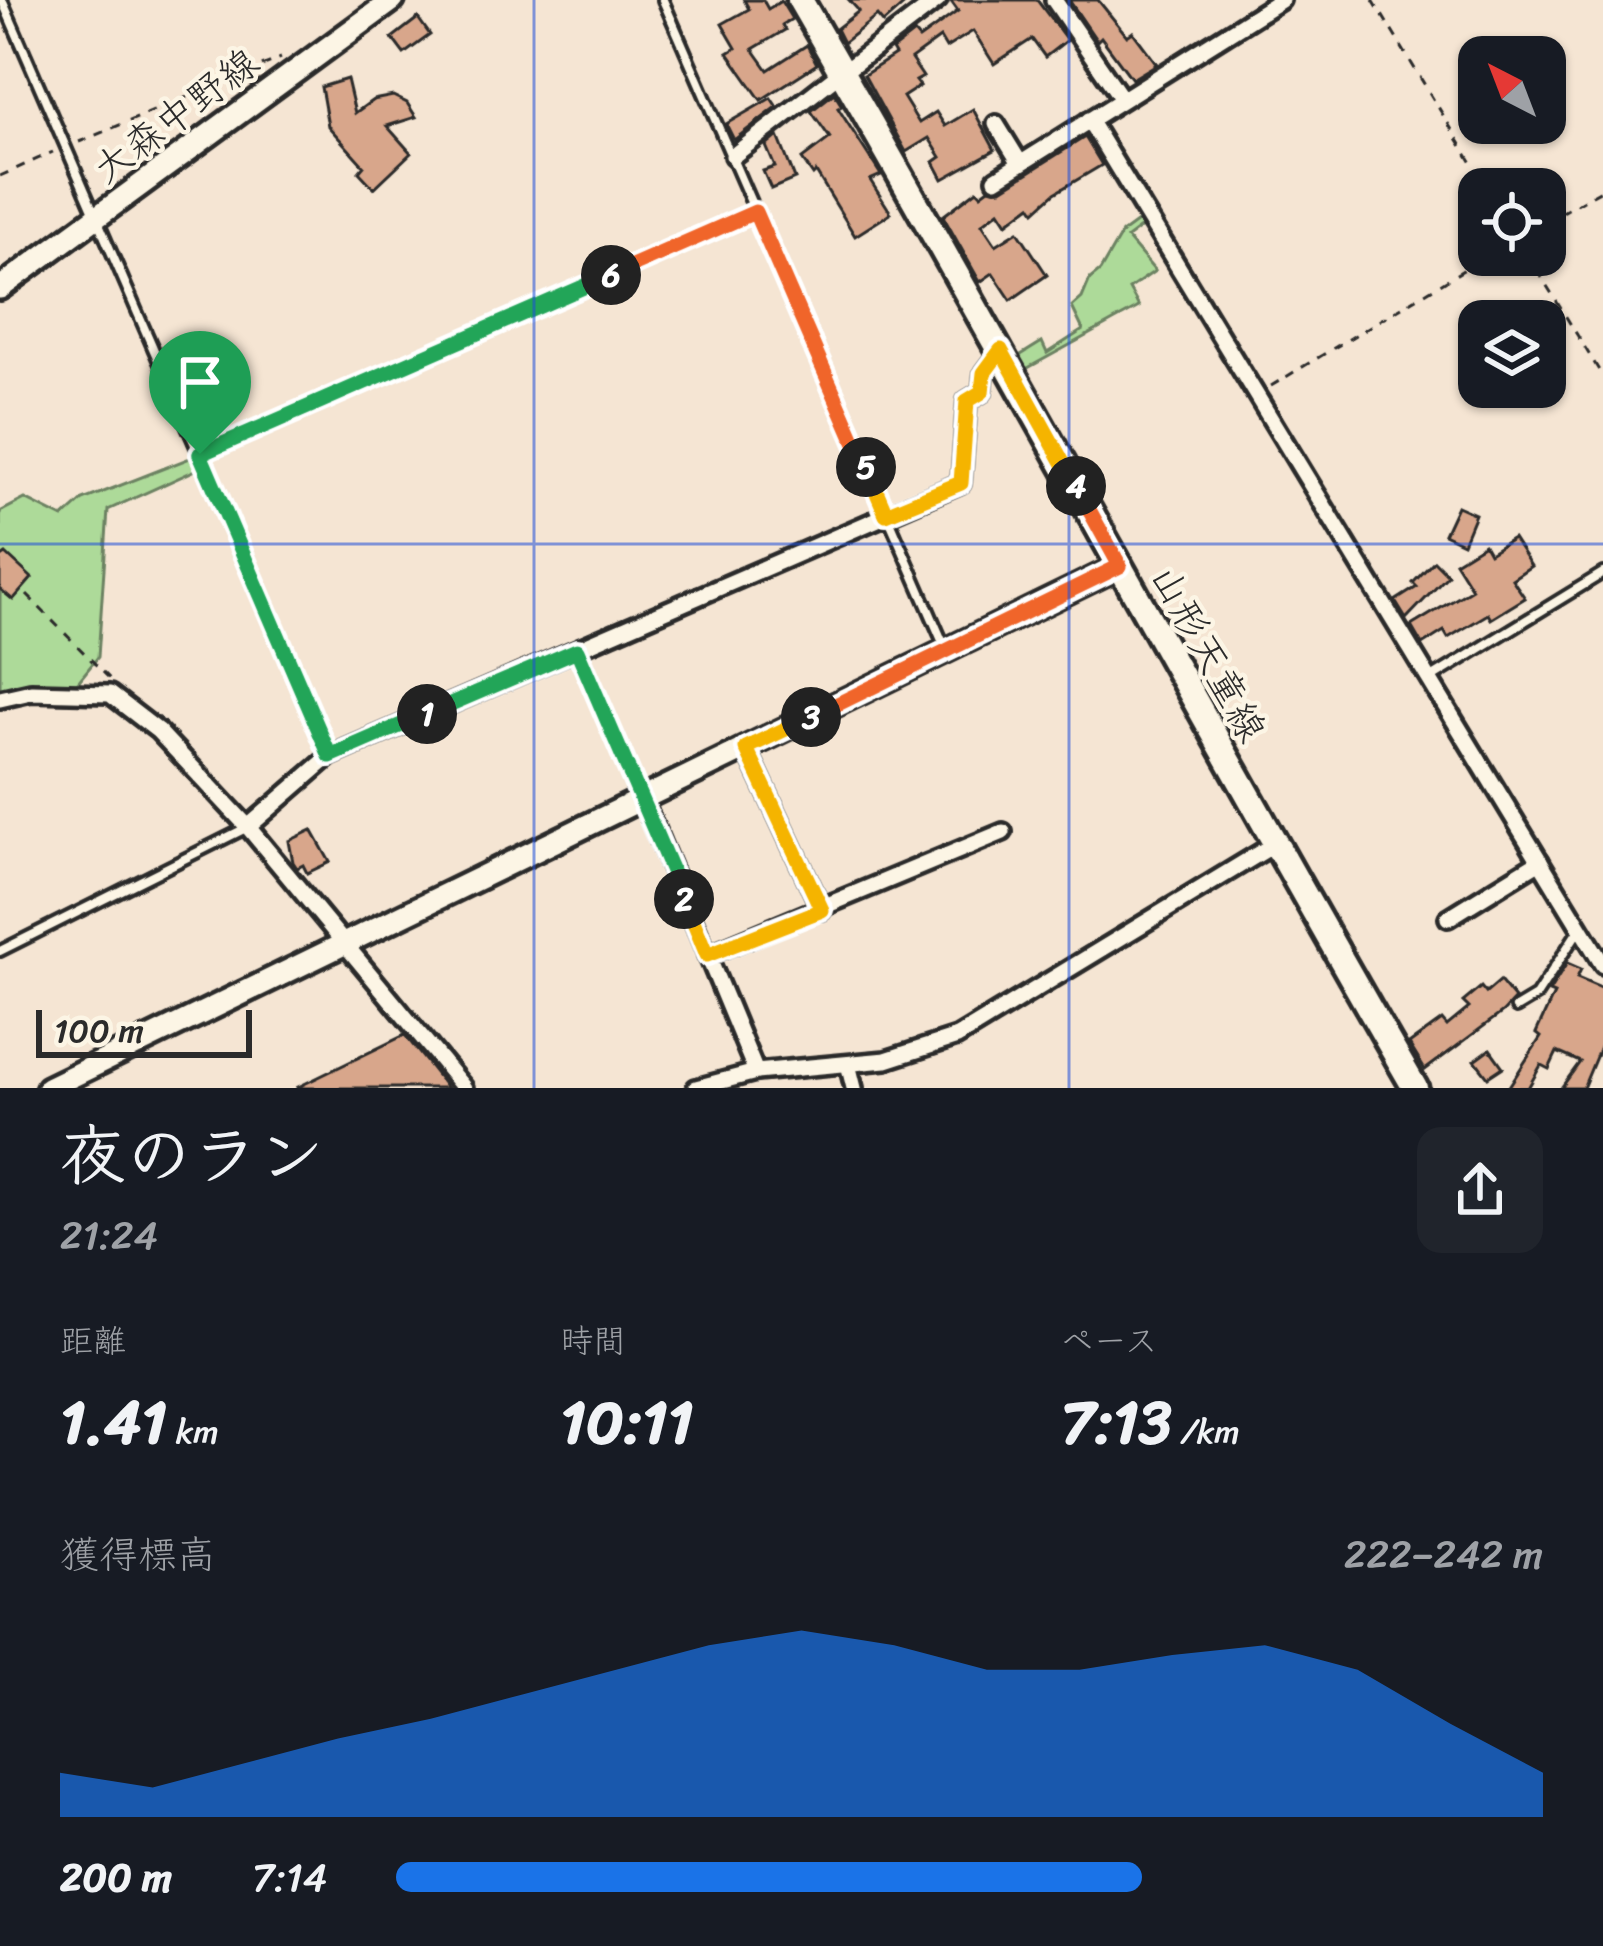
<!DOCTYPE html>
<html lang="ja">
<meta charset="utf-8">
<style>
:root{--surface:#171b24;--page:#20242c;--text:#f1f3f6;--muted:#9ea1a6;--accent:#1a73e8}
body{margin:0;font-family:Sriracha,"Klee One",sans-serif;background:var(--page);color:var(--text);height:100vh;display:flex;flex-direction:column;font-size:45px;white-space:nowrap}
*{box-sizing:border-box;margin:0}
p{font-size:39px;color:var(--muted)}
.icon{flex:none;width:66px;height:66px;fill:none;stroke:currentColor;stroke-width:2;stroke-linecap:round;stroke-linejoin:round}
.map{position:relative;height:1088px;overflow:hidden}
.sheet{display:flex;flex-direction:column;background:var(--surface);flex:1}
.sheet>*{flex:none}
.needle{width:78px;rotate:318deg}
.controls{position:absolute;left:1458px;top:36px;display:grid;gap:24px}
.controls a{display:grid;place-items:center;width:108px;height:108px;border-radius:24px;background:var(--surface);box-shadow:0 3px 9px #0004;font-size:60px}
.scale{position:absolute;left:36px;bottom:30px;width:216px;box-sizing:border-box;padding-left:12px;border:6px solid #2b2b2b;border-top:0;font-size:33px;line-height:42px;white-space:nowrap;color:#2b2b2b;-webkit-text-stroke:9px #fcf5e5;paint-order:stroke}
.pin{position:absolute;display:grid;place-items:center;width:102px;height:102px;color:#fff;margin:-123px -51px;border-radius:50% 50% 50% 0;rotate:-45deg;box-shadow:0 0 12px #0007}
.pin .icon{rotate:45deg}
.km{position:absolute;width:60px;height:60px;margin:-30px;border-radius:50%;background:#222;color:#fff;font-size:33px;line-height:60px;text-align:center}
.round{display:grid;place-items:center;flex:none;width:126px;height:126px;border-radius:24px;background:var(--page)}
.head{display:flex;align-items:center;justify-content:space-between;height:204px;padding:0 60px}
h1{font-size:66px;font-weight:700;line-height:90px}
.metrics{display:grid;grid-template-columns:repeat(3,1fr);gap:18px;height:204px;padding:12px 60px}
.metrics div{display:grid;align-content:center}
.metrics b{font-size:60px;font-weight:700}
.metrics small{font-size:33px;font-weight:400}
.metrics p{font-size:33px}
.chart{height:336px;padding:24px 60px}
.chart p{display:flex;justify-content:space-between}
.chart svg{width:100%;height:216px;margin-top:12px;fill:var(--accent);opacity:.7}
ul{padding:0 60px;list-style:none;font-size:39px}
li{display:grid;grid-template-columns:192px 144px 1fr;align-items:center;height:90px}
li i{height:30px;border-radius:15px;background:var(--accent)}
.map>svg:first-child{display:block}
.green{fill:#adda99;stroke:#6c8262;stroke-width:3}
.building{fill:#d8a68b;stroke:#2b2b2b;stroke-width:3}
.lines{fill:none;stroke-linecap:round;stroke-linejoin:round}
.lane-casing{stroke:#2b2b2b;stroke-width:16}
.street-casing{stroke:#2b2b2b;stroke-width:24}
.secondary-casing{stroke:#2b2b2b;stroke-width:30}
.primary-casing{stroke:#2b2b2b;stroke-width:33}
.path{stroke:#2b2b2b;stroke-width:3;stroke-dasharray:9 9;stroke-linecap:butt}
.lane{stroke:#fcf5e5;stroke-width:8}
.street{stroke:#fcf5e5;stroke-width:15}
.secondary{stroke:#fcf5e5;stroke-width:21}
.primary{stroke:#fcf5e5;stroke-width:24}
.split-1-casing{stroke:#fff;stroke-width:24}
.split-2-casing{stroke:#fff;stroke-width:24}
.split-3-casing{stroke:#fff;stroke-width:24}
.split-4-casing{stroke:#fff;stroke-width:24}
.split-5-casing{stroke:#fff;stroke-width:24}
.split-6-casing{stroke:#fff;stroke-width:24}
.split-7-casing{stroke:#fff;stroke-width:24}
.split-1{stroke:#22a559;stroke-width:15}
.split-2{stroke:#22a559;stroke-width:15}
.split-3{stroke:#f5b400;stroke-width:15}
.split-4{stroke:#f0652b;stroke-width:15}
.split-5{stroke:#f5b400;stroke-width:15}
.split-6{stroke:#f0652b;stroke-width:15}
.split-7{stroke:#22a559;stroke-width:15}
.grid{fill:none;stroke:#1d4ed8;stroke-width:3;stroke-opacity:0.55}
.labels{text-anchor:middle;stroke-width:9;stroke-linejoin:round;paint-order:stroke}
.street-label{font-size:39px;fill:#2b2b2b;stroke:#fcf5e5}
</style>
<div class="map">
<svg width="1603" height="1088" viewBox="0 0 1603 1088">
<rect width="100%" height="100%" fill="#f5e5d3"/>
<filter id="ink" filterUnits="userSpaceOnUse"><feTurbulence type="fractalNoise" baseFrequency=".00833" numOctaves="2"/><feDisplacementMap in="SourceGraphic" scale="24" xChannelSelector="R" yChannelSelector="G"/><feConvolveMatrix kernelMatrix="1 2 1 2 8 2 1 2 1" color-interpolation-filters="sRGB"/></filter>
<g filter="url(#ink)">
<g class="green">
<polygon points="1148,214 1151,220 1127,238 1155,271 1129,289 1139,307 1015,375 1008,363 1042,342 1047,353 1083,330 1072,307 1082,298 1090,279 1100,271 1122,233"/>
<polygon points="200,454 202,467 108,510 98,657 69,693 5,698 0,688 0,512 25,499 63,518 83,500"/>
</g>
<g class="building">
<polygon points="744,0 763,0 768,9 781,1 792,19 782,25 785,30 753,49 768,70 807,45 817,64 761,100 728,53 736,48 722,24 749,9"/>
<polygon points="849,0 909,0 883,23 877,16 843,43 836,29 859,11"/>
<polygon points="950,0 1037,0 1067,40 1045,57 1032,39 994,64 973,31 946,48 940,38 911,59 923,77 916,81 920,86 903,97 919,123 936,112 945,126 973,109 995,150 943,179 934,162 941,157 929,138 906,152 864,75 895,55 892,50 914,33 919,39 958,11"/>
<polygon points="1069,0 1098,0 1127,36 1133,32 1157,64 1132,79 1101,37 1097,41"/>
<polygon points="418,18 430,35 404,54 392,38"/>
<polygon points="347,79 355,113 373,100 393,96 407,103 416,117 387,126 411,153 374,188 359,172 364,166 328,126 321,87"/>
<polygon points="834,93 842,106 838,108 881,175 870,180 891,213 855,236 816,172 813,175 802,159 830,138 811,111"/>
<polygon points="771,98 777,107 734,140 726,124"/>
<polygon points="778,136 795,179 771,189 763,171 775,167 766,146"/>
<polygon points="1085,137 1102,165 1055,193 1035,211 1031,205 1007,223 999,211 982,224 996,245 1018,231 1047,275 1011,300 993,273 980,282 943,216 977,190 981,194 989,188 1002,189"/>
<polygon points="1457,506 1475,514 1463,543 1444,534"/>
<polygon points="1513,538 1531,566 1512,579 1525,598 1491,619 1488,614 1448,638 1444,631 1422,645 1411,626 1472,589 1455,562 1484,544 1489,553"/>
<polygon points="6,554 32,578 13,600 0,589 0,558"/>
<polygon points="1434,561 1448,575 1406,619 1395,601 1417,587 1413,583"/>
<polygon points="312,830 330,862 307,873 303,865 297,868 293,862 289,841"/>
<polygon points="1567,963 1581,969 1577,978 1603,989 1603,1040 1583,1088 1561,1088 1580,1062 1557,1052 1549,1069 1541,1065 1528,1088 1508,1088 1541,1037 1536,1033 1554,994 1549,992"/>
<polygon points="1500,981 1515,999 1503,1012 1425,1070 1409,1044 1442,1020 1447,1026 1469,1008 1463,1002 1481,987 1486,993"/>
<polygon points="405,1035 447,1088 296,1088"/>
<polygon points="1490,1049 1503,1067 1488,1077 1475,1060"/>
</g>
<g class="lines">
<defs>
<g id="lane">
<polyline points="2,0 330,756"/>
<polyline points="663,0 944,645"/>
<polyline points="201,454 755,212"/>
<polyline points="578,651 642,797"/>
<polyline points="1430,679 1603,573"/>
<polyline points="0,951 246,828"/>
<polyline points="1516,1008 1536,996 1580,928"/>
</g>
<g id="street">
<polyline points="1054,0 1122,99"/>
<polyline points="842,73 938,0"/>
<polyline points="1089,120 1603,965"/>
<polyline points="996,124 1020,163"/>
<polyline points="733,156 841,72"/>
<polyline points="996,179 1281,0"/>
<polyline points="0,699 31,692 110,694 158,731 248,827 464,1088"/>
<polyline points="746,748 822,910"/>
<polyline points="642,797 756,1072"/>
<polyline points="248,827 330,756 961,483 967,401 982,392 984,373 1001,350"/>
<polyline points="1448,918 1540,861"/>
<polyline points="707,955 1003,832"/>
<polyline points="848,1064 854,1088"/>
<polyline points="696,1088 756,1072 886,1060 957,1037 1273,845"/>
</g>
<g id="secondary">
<polyline points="0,288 393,0"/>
<polyline points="48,1088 1120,566"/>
</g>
<path id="primary" d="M800,0C1009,361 1206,727 1415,1088"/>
</defs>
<use href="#lane" class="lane-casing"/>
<use href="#street" class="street-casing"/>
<use href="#secondary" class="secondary-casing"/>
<use href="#primary" class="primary-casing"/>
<g class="path">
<polyline points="1373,0 1488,189"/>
<polyline points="79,142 281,58"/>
<polyline points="0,176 53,152"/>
<polyline points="1545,222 1603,189"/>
<polyline points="1528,255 1603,377"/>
<polyline points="1271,386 1488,255"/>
<polyline points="27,595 110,679"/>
</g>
<use href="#lane" class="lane"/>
<use href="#street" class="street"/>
<use href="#secondary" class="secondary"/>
<use href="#primary" class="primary"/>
</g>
</g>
<g class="lines" filter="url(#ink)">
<defs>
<polyline id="split-1" points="200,454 330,756 427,714"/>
<polyline id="split-2" points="427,714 577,650 684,899"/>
<polyline id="split-3" points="684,899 707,955 822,910 746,748 811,717"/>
<polyline id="split-4" points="811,717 1120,566 1076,486"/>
<polyline id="split-5" points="866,467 886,514 961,483 967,401 982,392 984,373 1001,350 1076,486"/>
<polyline id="split-6" points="611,275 755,212 866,467"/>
<polyline id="split-7" points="200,454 611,275"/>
</defs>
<use href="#split-1" class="split-1-casing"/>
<use href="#split-2" class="split-2-casing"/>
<use href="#split-3" class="split-3-casing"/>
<use href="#split-4" class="split-4-casing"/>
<use href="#split-5" class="split-5-casing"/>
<use href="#split-6" class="split-6-casing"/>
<use href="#split-7" class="split-7-casing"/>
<use href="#split-1" class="split-1"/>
<use href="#split-2" class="split-2"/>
<use href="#split-3" class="split-3"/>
<use href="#split-4" class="split-4"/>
<use href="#split-5" class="split-5"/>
<use href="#split-6" class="split-6"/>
<use href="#split-7" class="split-7"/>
</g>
<path class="grid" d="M534,0V1088M1069,0V1088M0,544H1603"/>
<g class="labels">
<g class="street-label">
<text transform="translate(175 115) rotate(-37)" y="14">大森中野線</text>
<text transform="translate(1209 653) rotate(61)" y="14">山形天童線</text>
</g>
</g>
</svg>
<div class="controls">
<a><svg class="needle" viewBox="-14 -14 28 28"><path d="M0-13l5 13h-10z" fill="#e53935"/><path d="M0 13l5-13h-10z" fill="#9ea1a6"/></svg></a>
<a><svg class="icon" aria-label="locate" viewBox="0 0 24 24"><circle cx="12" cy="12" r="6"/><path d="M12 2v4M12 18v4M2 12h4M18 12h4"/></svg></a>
<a><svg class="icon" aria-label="layers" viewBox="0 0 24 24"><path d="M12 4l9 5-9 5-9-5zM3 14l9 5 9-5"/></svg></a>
</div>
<div class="scale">100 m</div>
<div class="pin" style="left:200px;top:454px;background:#1e9e55"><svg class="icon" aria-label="arrive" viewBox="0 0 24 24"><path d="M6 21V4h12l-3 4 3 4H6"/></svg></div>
<b class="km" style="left:427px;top:714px">1</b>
<b class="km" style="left:684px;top:899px">2</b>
<b class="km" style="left:811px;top:717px">3</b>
<b class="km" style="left:1076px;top:486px">4</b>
<b class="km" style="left:866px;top:467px">5</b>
<b class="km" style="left:611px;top:275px">6</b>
</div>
<section class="sheet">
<div class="head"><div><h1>夜のラン</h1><p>21:24</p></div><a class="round"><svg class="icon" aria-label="share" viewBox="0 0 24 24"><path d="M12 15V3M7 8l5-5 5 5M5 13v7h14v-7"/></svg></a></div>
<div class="metrics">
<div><p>距離</p><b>1.41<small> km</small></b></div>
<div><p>時間</p><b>10:11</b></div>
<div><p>ペース</p><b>7:13<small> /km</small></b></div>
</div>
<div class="chart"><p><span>獲得標高</span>222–242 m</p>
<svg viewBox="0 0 160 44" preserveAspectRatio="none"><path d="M0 44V35L10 38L20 33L30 28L40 24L50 19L60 14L70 9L80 6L90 9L100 14L110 14L120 11L130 9L140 14L150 25L160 35V44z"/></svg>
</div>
<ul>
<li><b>200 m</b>7:14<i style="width:65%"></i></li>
</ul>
</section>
